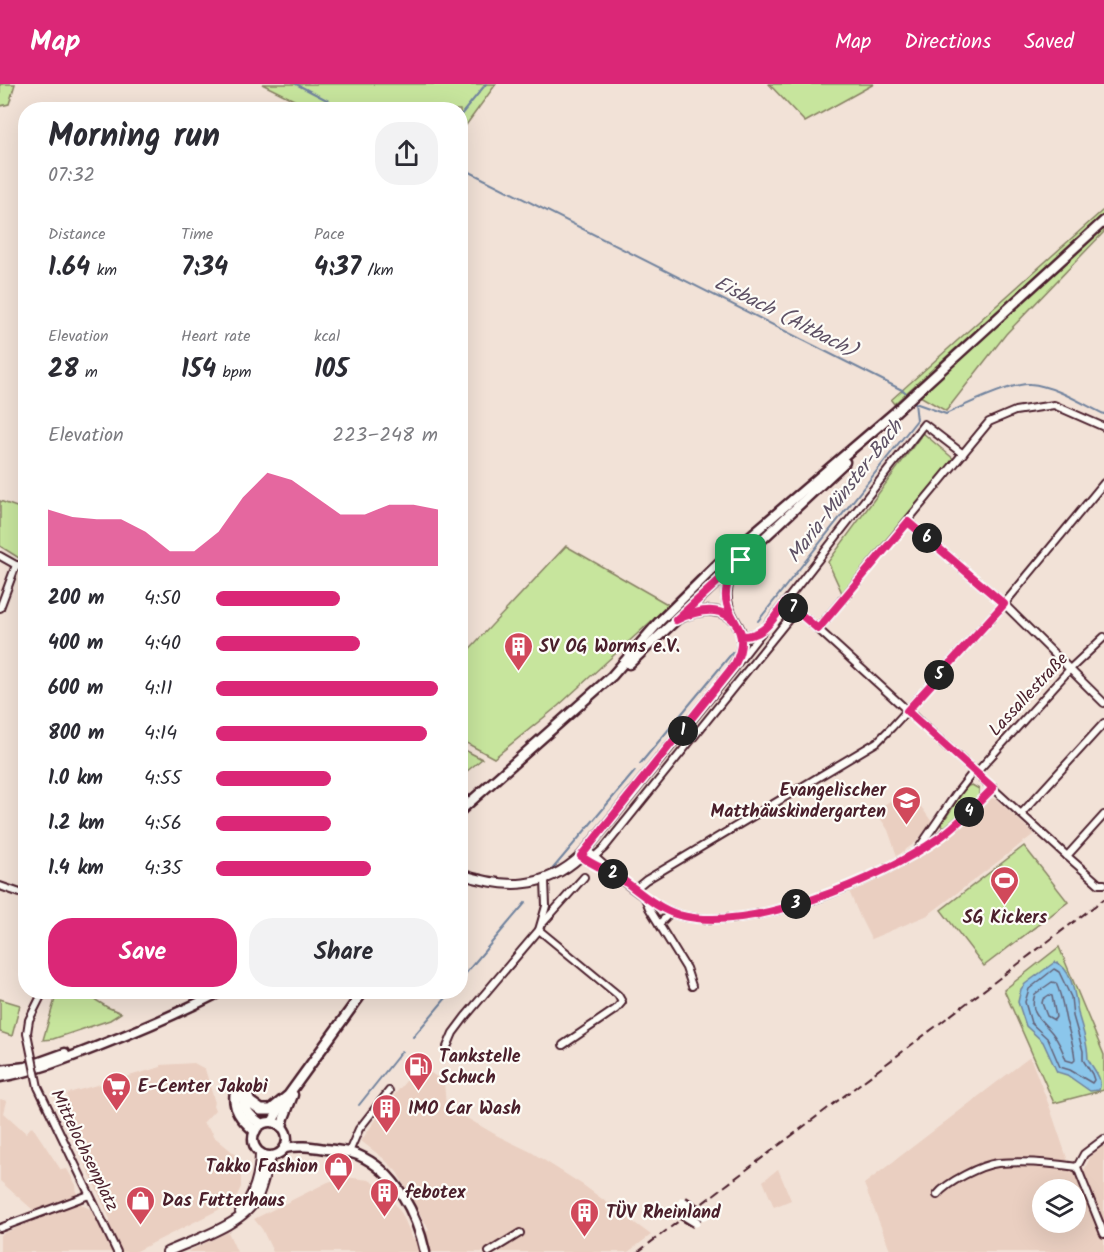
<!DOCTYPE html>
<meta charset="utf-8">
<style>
:root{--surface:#fff;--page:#f2f2f3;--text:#2b2b33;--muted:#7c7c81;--accent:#db2777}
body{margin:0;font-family:Kalam,sans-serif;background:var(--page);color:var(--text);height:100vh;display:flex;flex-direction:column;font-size:22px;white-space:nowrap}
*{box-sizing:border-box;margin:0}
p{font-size:20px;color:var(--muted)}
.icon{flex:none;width:33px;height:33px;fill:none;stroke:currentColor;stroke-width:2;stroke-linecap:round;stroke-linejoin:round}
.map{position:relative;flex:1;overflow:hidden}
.details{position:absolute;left:18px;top:18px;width:450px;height:897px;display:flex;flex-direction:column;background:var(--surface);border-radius:24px;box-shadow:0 6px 24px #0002}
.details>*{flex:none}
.tools{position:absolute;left:1032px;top:1095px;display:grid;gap:12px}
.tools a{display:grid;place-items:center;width:54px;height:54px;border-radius:50%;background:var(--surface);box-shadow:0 6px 24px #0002;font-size:30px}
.pin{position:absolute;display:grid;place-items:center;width:51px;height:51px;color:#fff;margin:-26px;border-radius:12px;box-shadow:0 3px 9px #0006}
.km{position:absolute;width:30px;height:30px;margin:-15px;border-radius:50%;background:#222;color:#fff;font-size:16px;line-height:30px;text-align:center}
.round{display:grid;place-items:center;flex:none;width:63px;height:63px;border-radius:24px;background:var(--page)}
.summary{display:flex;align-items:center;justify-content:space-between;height:102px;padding:0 30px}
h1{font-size:33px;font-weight:800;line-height:45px}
.stats{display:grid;grid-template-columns:repeat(3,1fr);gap:9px;height:102px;padding:6px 30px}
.stats div{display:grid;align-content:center}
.stats b{font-size:26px;font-weight:800}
.stats small{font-size:16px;font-weight:400}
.stats p{font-size:16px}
.chart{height:168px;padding:12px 30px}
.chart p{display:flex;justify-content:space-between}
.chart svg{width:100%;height:108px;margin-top:6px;fill:var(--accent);opacity:.7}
.cta{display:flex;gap:12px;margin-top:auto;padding:12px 30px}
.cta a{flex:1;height:69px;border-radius:24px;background:var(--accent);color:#fff;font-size:24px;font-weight:800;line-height:69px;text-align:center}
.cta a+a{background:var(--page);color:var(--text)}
ul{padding:0 30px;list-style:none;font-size:20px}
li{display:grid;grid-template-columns:96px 72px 1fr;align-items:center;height:45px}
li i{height:15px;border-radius:8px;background:var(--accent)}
header{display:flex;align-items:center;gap:36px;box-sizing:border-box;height:84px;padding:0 30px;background:var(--accent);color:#fff}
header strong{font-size:28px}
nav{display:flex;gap:33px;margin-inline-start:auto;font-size:21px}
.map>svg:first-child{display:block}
.built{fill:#eacfc1;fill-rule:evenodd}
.green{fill:#c7e59d;stroke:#888264;stroke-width:1.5}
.water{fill:#8bc6eb;stroke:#71839e;stroke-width:1.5}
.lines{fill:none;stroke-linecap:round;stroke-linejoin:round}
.shore{stroke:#646278;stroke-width:1.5}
.stream{stroke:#71839e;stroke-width:2}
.minor-casing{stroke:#4a1f2b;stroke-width:10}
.tertiary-casing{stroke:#4a1f2b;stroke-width:12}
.secondary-casing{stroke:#4a1f2b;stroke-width:13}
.trunk-casing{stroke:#4a1f2b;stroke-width:14}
.minor{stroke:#fdfcf7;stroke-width:6}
.tertiary{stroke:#fdfcf7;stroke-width:8}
.secondary{stroke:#fdfcf7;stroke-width:8}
.trunk{stroke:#fdfcf7;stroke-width:9}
.rail{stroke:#4a1f2b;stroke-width:2;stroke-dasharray:9 4.5;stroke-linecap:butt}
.minor-bridge-casing{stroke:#4a1f2b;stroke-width:10;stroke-linecap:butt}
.trunk-bridge-casing{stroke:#4a1f2b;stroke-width:14;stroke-linecap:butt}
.minor-bridge{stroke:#fdfcf7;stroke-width:6}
.trunk-bridge{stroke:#fdfcf7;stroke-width:9}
.route-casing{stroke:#fff;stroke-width:12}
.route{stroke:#db2777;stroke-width:8}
.labels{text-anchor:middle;stroke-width:4.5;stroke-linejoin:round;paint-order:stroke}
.poi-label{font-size:18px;font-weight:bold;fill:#4a1f2b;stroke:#fdfcf7;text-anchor:start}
.street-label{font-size:18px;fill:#4a1f2b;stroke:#fdfcf7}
.water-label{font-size:20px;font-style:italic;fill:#5e5165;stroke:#fdfcf7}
</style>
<header>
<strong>Map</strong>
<nav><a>Map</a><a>Directions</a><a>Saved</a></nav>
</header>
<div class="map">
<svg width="1104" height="1168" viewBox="0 0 1104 1168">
<rect width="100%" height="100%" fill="#f2e2d7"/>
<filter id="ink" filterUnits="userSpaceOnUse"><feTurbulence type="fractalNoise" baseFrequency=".0167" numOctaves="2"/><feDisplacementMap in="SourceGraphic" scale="12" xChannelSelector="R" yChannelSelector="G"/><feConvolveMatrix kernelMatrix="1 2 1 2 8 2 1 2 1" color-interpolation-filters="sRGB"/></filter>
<g filter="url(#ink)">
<g class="built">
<polygon points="909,706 932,738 916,758 897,772 888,746 875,726"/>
<polygon points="991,714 996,715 1034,750 928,831 871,855 860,833 849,807 867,801 931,765 955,748"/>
<path d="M1030,973L1050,1024L1071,1086L1084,1087L1091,1071L1104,1062V1168H891L864,1100ZM1042,1106H1076V1138H1042Z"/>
<polygon points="194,979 205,985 215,1019 213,1021 215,1026 203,1039 213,1049 212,1051 241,1075 241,1103 234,1118 135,1168 122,1168 109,1142 110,1135 82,1073 86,1071 81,1070 64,1016 68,1014 67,1010 72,1008 161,983 161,981"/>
<polygon points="420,985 431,989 444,998 446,1022 498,1052 531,1068 583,1101 651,1151 628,1168 273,1168 262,1145 254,1135 328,1098 345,1093 369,1096 384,1105 402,1130 413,1155 429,1146 397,1088 383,1074 361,1057 386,1021 406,997"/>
<polygon points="0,1015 7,1017 4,1029 26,1049 32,1042 61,1086 67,1085 76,1101 77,1111 82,1121 94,1127 114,1168 0,1168 0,1151 37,1135 32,1125 0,1097"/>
<polygon points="778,1085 791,1116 774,1123 763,1097"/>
<polygon points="228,1148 237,1168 187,1168"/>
</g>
<g class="green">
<polygon points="0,0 15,0 9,20 0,22"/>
<polygon points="262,0 496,0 461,48 460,26 312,25"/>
<polygon points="769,0 874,0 805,38"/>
<polygon points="1102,127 1104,127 1104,131 894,320 891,316"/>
<polygon points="1104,143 1104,148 1006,250 946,327 920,312"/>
<polygon points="923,349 955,376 843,511 828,478"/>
<polygon points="0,417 25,426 25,475 19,474 0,462"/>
<polygon points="566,462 669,521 558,622 494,674 461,656 461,574"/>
<polygon points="461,664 482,675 461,692"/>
<polygon points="972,701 979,705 979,713 948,742 942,743 941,741 964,706 968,702"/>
<polygon points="1024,762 1068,818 984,882 941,826"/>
<polygon points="1059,863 1104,971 1104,1006 1054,1019 1004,906"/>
<polygon points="57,908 83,908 107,923 121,929 110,936 53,955 43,956"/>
<polygon points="0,915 20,921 12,952 0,948"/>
</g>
<path class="water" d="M1055,878C1074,885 1075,916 1079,933C1083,947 1088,960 1088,975C1093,985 1104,995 1099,1006L1090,1007L1067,991L1057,988L1043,958L1026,942L1018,918L1021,905L1025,900Z"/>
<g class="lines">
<g class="shore">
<polygon points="1054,885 1059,888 1071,913 1073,932 1083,967 1083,976 1092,990 1094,996 1092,999 1070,986 1060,983 1048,955 1031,939 1025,918 1029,905"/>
<path d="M1052,898L1056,899C1062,912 1063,923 1066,937C1070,950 1074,962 1075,976L1073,978L1066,976C1063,967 1059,958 1053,950C1043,936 1028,931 1035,910Z"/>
<polygon points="1049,911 1052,912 1056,933 1054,936 1047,932 1042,919 1043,915"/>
</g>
<g class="stream">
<polyline points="296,0 346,26"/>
<polyline points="460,32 486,0"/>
<polyline points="460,83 904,307 908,311"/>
<path d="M912,315L915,319L946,330C963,322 1013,298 1030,300C1055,302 1081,319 1104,330"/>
<polyline points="758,537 917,336 915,319"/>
<polyline points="640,680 733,568"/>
<polyline points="550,788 635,687"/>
<polyline points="460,896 526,818"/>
<polyline points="413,953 451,908"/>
<polyline points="359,1021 402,967"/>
</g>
<defs>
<g id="minor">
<polyline points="908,438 1004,520 1104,619"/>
<polyline points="0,472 16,481 26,482"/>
<polyline points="786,518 818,545 1067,772 1099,800 1104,800"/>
<polyline points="0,524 16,481"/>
<polyline points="818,545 989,338 1015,327 1054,321 1104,343"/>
<polyline points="742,552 761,549"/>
<polyline points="737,580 924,340 963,370"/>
<polyline points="976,689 1070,585 1104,553"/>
<polyline points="1021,730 1104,639"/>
<polyline points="919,764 956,710 974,687"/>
<path d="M587,766C610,787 650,823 679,831C751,850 881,796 939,753C959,739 976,721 993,704"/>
<polyline points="581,772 609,788"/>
<polyline points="1067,772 1104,731"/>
<polyline points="594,773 604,764 796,526"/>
<polyline points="0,802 26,811"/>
<polyline points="635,805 646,796 877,658 892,643 1004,520 1104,399"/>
<polyline points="645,814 649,824 686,884 692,902"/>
<polyline points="543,839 584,793"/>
<polyline points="659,840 671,828"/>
<polyline points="539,846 618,911 622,918 616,925 563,961"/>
<polyline points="27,949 29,936 43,908"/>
<polyline points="447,963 453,949 465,933 539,846 546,822 545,796"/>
<polyline points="38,1003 117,1168"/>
<polyline points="1104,1055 1084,1070 1077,1083 1104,1150"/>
<polyline points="349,1068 359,1045 389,1007"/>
<path d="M937,1111C947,1098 981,1081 998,1079C1023,1077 1052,1079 1077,1083"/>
<polyline points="0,1144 89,1111"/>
<polyline points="489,1168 520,1149"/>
</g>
<g id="tertiary">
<path d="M680,534C697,526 716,523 732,534"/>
<path d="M460,790C506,805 544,806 581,772L733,584C738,575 744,563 742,552C741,546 737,540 734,535C723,516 725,501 736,482"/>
<path d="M240,1128C254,1113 260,1089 260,1069"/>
<path d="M167,1168C193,1156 246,1140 258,1112C264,1099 265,1085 272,1072"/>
</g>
<g id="secondary">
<polyline points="629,580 845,378"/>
<polyline points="460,727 612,592 659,538 721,477 894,329 1104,137"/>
<polyline points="0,986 26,983 65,969"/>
<path d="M0,993C36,987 68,974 101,961C142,945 181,928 220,908"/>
<circle cx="270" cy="1055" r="17"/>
<polyline points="272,1038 287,1013 363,908"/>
<polyline points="282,1043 284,1034 293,1011"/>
<path d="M285,1064C299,1061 312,1063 326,1065C337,1066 348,1067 358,1071C396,1087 417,1131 425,1168"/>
</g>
<g id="trunk">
<path d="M236,1006C231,1024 242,1036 255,1047"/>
<polyline points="245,1007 250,1018 261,1026 271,1026 287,1013"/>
<path d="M244,1008C241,1023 249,1032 261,1040"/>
</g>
</defs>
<use href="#minor" class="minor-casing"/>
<use href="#tertiary" class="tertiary-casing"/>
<use href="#secondary" class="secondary-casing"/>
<use href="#trunk" class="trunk-casing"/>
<use href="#minor" class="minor"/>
<use href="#tertiary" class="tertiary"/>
<use href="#secondary" class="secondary"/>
<use href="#trunk" class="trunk"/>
<polyline class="rail" points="638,1168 1104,815"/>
<defs>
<polyline id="minor-bridge" points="27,949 38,1003"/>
<g id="trunk-bridge">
<polyline points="683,1118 704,1132"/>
<polyline points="675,1125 696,1138"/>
</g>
</defs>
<use href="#minor-bridge" class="minor-bridge-casing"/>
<use href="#trunk-bridge" class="trunk-bridge-casing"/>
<use href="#minor-bridge" class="minor-bridge"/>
<use href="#trunk-bridge" class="trunk-bridge"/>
</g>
</g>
<g class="lines" filter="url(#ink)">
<defs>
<path id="route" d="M741,476C735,484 729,492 727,502C719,535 755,540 735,580L581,772C592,781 605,785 617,792C637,805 655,824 679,831C751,850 880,795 939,754C959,740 976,721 993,704L907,627L1004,520L908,438L818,545L786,518C772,535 766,552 742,552C731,519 702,524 676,536L741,476"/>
</defs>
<use href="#route" class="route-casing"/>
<use href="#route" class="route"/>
</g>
<defs>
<symbol id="building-pin" viewBox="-11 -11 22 30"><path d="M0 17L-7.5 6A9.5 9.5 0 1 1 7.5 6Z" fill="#d1495b" stroke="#fdfcf7"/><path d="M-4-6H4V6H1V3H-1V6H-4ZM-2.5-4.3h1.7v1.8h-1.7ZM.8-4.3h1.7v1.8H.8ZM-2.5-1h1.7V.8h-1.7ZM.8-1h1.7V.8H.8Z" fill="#fff"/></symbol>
<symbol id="school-pin" viewBox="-11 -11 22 30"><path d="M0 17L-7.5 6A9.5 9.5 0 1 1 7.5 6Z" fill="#d1495b" stroke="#fdfcf7"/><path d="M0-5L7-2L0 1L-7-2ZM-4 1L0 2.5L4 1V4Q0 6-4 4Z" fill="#fff"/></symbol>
<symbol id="stadium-pin" viewBox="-11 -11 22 30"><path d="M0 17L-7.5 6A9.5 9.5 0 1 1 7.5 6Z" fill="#d1495b" stroke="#fdfcf7"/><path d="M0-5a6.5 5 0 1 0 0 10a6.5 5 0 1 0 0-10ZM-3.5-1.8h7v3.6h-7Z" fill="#fff"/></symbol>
<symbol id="fuel-pin" viewBox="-11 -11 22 30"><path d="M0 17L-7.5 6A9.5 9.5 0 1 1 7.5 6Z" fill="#d1495b" stroke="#fdfcf7"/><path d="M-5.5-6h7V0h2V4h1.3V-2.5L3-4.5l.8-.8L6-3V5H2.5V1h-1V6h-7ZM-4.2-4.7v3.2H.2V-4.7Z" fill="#fff"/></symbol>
<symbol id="supermarket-pin" viewBox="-11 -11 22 30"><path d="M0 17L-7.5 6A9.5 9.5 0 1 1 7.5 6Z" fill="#d1495b" stroke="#fdfcf7"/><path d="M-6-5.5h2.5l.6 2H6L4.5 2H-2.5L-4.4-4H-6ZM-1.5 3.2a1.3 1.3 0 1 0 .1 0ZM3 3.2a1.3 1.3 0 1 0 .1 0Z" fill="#fff"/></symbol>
<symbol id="shop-pin" viewBox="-11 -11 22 30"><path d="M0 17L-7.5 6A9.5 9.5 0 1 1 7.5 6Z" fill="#d1495b" stroke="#fdfcf7"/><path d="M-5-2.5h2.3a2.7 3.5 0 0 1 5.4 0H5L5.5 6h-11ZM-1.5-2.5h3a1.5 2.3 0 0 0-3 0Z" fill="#fff"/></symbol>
</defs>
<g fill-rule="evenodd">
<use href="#building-pin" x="502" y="546" width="33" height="45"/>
<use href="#school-pin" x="890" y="700" width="33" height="45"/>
<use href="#stadium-pin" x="988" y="780" width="33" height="45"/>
<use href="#fuel-pin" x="402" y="966" width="33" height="45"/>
<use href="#supermarket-pin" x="100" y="986" width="33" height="45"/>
<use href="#building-pin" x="370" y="1008" width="33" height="45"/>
<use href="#shop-pin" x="322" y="1066" width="33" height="45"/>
<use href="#building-pin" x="368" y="1092" width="33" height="45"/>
<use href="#shop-pin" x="124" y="1100" width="33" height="45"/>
<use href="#building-pin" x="568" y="1112" width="33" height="45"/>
</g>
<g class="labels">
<g class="poi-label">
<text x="539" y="568">SV OG Worms e.V.</text>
<text x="886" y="712" text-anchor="end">Evangelischer<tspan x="886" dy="21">Matthäuskindergarten</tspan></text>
<text x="1005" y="839" text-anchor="middle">SG Kickers</text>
<text x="439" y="978">Tankstelle<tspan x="439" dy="21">Schuch</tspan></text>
<text x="138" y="1008">E-Center Jakobi</text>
<text x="408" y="1030">IMO Car Wash</text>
<text x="318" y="1088" text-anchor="end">Takko Fashion</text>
<text x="405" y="1114">febotex</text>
<text x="162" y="1122">Das Futterhaus</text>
<text x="606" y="1134">TÜV Rheinland</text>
</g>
<g class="street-label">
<text transform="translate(1028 610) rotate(-47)" y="6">Lassallestraße</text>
<text transform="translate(85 1066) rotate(64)" y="6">Mittelochsenplatz</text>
</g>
<g class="water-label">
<text transform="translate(786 232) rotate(27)" y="7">Eisbach (Altbach)</text>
<text transform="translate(844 407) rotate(-52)" y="7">Maria-Münster-Bach</text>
</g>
</g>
</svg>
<div class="tools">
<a><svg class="icon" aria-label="layers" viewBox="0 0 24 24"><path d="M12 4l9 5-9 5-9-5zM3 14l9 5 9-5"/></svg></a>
</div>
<div class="pin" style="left:741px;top:476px;background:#1e9e55"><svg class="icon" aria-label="arrive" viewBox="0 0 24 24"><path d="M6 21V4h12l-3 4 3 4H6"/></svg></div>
<b class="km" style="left:683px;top:647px">1</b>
<b class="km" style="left:613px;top:790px">2</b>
<b class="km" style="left:796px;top:820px">3</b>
<b class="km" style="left:969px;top:728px">4</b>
<b class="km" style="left:939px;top:591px">5</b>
<b class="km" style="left:927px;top:454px">6</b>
<b class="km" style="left:793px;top:524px">7</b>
<section class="details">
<div class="summary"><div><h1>Morning run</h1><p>07:32</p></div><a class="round"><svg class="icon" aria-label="share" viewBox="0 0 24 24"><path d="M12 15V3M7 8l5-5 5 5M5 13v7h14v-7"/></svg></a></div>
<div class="stats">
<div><p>Distance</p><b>1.64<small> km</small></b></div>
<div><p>Time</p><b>7:34</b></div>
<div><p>Pace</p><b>4:37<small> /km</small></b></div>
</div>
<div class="stats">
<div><p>Elevation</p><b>28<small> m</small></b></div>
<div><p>Heart rate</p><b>154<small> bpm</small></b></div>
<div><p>kcal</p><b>105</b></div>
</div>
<div class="chart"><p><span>Elevation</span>223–248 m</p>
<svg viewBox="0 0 160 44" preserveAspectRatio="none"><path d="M0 44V21L10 24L20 25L30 25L40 30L50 38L60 38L70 30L80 16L90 6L100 9L110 16L120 23L130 23L140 19L150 19L160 21V44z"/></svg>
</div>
<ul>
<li><b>200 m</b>4:50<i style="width:56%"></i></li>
<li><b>400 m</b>4:40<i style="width:65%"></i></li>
<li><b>600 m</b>4:11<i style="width:100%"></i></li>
<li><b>800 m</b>4:14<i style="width:95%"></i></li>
<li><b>1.0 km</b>4:55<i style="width:52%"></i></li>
<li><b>1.2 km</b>4:56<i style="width:52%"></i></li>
<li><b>1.4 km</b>4:35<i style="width:70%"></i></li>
</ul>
<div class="cta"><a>Save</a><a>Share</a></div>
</section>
</div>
